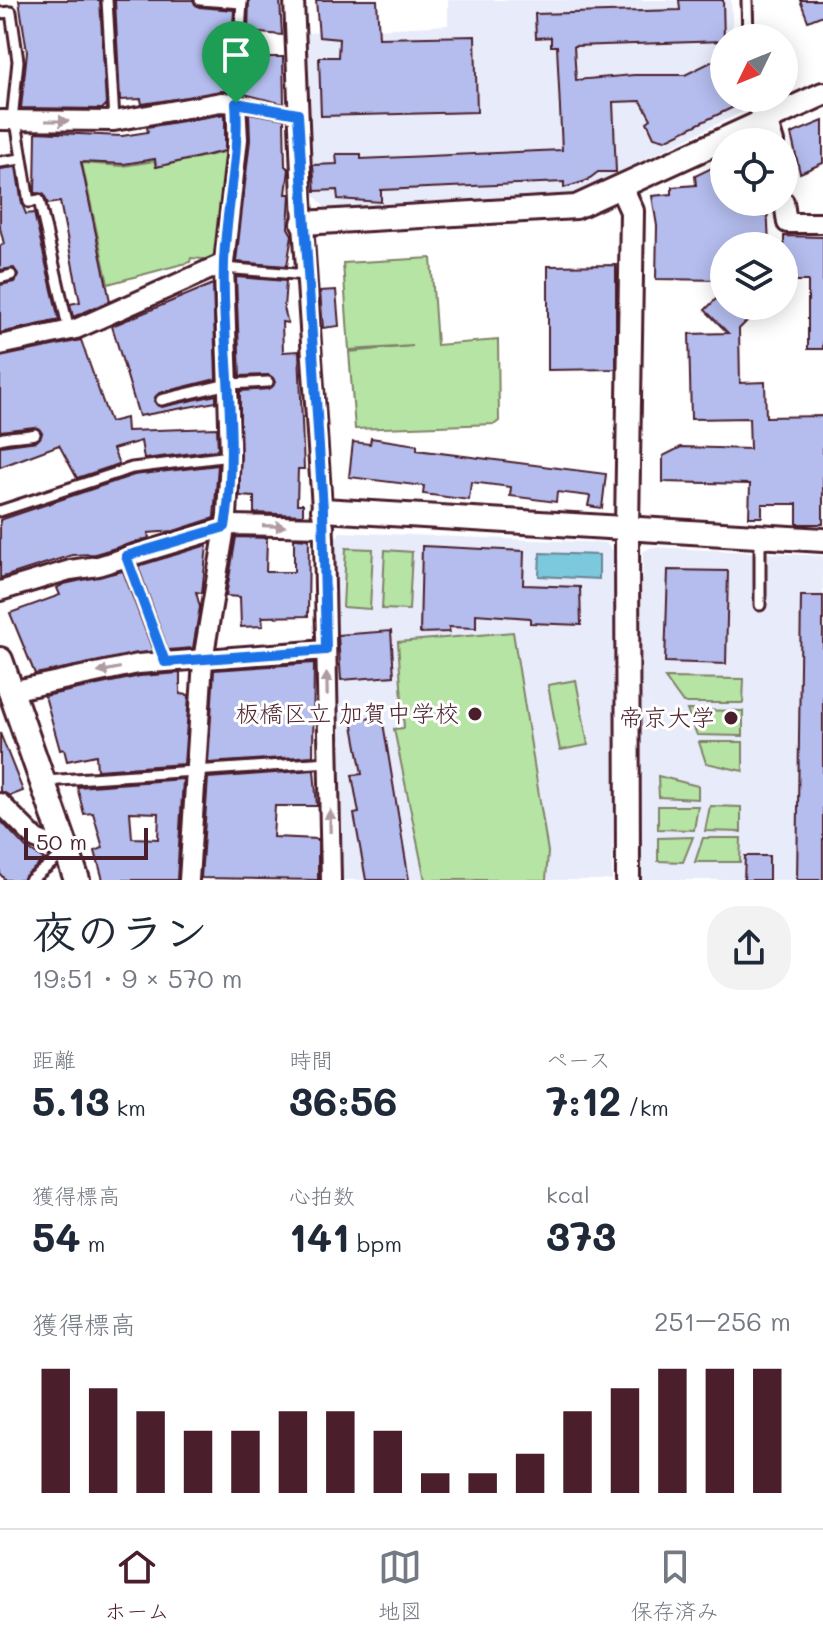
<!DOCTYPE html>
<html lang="ja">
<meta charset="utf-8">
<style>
:root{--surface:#fff;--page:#f2f2f3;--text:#1f2937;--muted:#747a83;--line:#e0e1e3;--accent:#4a1f2b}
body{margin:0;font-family:Mali,"Klee One",sans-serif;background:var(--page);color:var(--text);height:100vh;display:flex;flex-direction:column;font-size:30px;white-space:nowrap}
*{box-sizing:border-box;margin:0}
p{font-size:26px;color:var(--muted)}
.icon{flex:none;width:44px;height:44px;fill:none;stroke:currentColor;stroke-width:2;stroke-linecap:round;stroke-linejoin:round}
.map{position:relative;height:880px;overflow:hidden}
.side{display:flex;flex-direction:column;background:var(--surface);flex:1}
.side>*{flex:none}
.needle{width:52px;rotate:227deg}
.controls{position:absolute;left:710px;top:24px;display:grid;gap:16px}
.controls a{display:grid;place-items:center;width:88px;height:88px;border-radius:50%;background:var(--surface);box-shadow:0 4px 20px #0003;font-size:40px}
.scale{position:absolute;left:24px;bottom:20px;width:124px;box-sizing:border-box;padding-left:8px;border:4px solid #4a1f2b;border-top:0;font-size:22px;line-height:28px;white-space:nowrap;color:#4a1f2b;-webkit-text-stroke:6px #fff;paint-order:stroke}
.pin{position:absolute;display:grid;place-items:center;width:68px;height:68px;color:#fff;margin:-82px -34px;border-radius:50% 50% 50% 0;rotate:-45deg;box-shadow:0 0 8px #0007}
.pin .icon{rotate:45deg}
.round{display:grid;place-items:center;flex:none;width:84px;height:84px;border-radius:32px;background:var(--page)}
.headline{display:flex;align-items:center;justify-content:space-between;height:136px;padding:0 32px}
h1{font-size:44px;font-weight:800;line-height:60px}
.stats{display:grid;grid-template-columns:repeat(3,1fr);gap:12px;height:136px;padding:8px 32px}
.stats div{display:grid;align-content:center}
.stats b{font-size:40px;font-weight:800}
.stats small{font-size:22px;font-weight:400}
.stats p{font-size:22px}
.chart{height:224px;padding:16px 32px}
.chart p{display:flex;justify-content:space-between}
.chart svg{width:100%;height:144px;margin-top:8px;stroke:var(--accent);stroke-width:6}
.menu{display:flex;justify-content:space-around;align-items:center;height:112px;border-top:2px solid var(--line);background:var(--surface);font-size:22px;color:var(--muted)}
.menu a{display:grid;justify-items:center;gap:4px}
.menu .current{color:var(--accent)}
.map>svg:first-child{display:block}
.built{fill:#e8ebfa}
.green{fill:#b5e4a4;stroke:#808268;stroke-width:2}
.water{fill:#7cc8dc;stroke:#688495;stroke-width:2}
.building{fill:#b4bdee;stroke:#4a1f2b;stroke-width:2;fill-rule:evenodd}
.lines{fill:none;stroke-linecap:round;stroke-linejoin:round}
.service-casing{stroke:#4a1f2b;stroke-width:15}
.minor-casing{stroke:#4a1f2b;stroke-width:24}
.tertiary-casing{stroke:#4a1f2b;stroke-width:28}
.secondary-casing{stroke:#4a1f2b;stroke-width:30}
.service{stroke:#fff;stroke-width:9}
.minor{stroke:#fff;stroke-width:18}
.tertiary{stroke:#fff;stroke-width:22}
.secondary{stroke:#fff;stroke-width:24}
.oneway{fill:#ae9aa0}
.route-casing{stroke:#fff;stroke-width:16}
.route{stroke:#1a73e8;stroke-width:10}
.poi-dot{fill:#4a1f2b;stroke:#fff;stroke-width:3}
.labels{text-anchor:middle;stroke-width:6;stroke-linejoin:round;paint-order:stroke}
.poi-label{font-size:24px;fill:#4a1f2b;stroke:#fff;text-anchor:end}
</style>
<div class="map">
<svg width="823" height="880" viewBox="0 0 823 880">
<rect width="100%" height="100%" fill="#fff"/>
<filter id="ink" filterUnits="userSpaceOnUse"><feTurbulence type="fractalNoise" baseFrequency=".0125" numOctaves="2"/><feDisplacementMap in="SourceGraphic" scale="16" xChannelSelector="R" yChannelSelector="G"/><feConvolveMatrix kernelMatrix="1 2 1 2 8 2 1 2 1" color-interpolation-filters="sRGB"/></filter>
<g filter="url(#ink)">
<g class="built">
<polygon points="448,0 731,0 733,38 724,38 724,98 741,98 744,111 573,194 326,209 313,194 305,33 448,25"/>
<polygon points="340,532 606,543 618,557 612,880 338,880 332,546"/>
<polygon points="652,547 823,556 823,880 635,880 643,552"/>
</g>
<g class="green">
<polygon points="225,152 227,177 215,260 191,258 190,262 108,284 82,163 123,166 154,161 156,167"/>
<polygon points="431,258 437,345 498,340 499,421 495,424 355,429 349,352 413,346 349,350 343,263"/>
<polygon points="346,548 373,549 370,609 343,607"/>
<polygon points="385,550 412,552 409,610 382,609"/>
<polygon points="513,632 548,852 546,880 425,880 394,729 404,728 398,642"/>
<polygon points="665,678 744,679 743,703 683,703"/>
<polygon points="576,680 588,745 560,750 548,685"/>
<polygon points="687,710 743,711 743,736 697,735"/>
<polygon points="699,742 743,742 743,771 706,763"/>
<polygon points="658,776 698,786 698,799 659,797"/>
<polygon points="658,806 698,806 694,830 658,829"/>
<polygon points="710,806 741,807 741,832 705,831"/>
<polygon points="693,837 683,862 658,861 658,838"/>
<polygon points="703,838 741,838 740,862 695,862"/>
</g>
<polygon class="water" points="540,553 599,555 599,579 539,576"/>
<g class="building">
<polygon points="19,0 100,0 106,105 102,109 21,108 27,52"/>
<polygon points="115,0 193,0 199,7 234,10 229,91 142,104 141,99 120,100"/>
<polygon points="249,0 280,0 282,35 248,32"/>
<polygon points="316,0 377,0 379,38 475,36 477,112 321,116 319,57 338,57 339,39 319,37"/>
<polygon points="679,0 723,0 724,41 574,46 576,80 634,75 685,75 715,60 724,77 724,98 746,98 746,101 665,140 654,137 647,122 651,119 641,101 613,102 616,172 598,172 586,181 564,188 564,182 381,190 381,202 338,199 337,190 315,191 313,165 337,164 336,154 361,154 361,159 562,150 557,46 551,46 551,37 536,38 535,14 680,10"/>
<polygon points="800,0 823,0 823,15 808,21"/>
<polygon points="260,57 283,57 284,104 244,94 246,61 260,61"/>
<polygon points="249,113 284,119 285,166 289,169 286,194 290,194 288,228 292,235 287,266 236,262 250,140"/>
<polygon points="225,114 225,151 156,167 155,159 124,164 81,162 110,301 73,317 70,304 80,302 60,202 48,204 44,194 35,193 36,132 122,136 148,132 147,127"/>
<polygon points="823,121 823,163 800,173 791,134"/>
<polygon points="724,162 724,202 767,202 769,246 724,246 724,280 656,279 657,226 652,196 672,194 672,187 696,185 695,176"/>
<polygon points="16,167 22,204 26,214 34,213 59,320 0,333 0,285 14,282 18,276 14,268 0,270 0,246 4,244 0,228 0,169"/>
<polygon points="784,236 823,237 823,349 808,349 808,281 784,281"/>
<polygon points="616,265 616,369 548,370 548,266"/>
<polygon points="236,277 286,281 284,308 288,323 282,322 283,352 299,351 304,469 298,469 297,504 303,504 303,515 254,513 254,497 240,496 240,391 269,389 275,382 268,375 240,376"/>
<polygon points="213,284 216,379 159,393 154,401 162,407 216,395 216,402 139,416 112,326"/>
<polygon points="336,290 339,326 323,328 320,291"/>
<polygon points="724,291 724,306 762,306 739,329 740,383 765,382 766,417 823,416 823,524 797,524 797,504 762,504 762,517 749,517 750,484 663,482 663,456 681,447 750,449 749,418 691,419 689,334 728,333 705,310"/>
<polygon points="81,340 110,422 126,418 127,431 217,428 218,450 144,459 141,441 113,449 119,464 77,478 59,445 0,467 0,446 37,441 42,433 34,427 0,431 0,357"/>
<polygon points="371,438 417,445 417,450 606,474 602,508 588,506 590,496 557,492 556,502 510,496 511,487 471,482 469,500 423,494 424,486 349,477 353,442 370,444"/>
<polygon points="218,465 214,518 174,531 148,533 149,538 95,554 72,555 0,578 0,520 134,475"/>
<polygon points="236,537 267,538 266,572 294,572 294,538 309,539 308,616 262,617 263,626 241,627 240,597 226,596"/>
<polygon points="207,545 202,593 196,592 200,607 193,648 168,650 138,566"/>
<polygon points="422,546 524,551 523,585 580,587 581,625 530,623 530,618 476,614 476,628 449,627 449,632 420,633"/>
<polygon points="668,570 728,571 726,664 665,662"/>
<polygon points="123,571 153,651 35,674 10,613 60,595 57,588 64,584"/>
<polygon points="801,596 823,596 823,880 797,880"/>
<polygon points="391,631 394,676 341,680 338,635"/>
<polygon points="314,663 313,756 208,763 214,670"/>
<polygon points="180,673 180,694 189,695 184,764 97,770 96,755 67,761 64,749 60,750 45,696 140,676"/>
<polygon points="382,717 409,880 366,880 354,814 359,813 352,775 362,774 352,720"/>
<polygon points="0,733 23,791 10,796 0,791"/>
<polygon points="314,770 317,806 275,806 273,837 318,839 318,880 201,878 208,778"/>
<path d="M183,779L177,880H103L95,851L103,848L93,813L84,814L77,787ZM130,812L159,813L158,839L132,838Z"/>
<polygon points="0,820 26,848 44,859 23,880 5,880 0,874"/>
<polygon points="745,856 769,856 769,880 744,880"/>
</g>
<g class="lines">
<defs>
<g id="service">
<polyline points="107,0 114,121"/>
<polyline points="200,0 242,3"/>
<polyline points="242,0 236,103 298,114"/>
<polyline points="747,0 748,38"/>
<polyline points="0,13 11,12 18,61 12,120"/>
<polyline points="753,98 758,123"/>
<polyline points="16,121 29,202 39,200 69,331"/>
<polyline points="0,162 21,159"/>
<polyline points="224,268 307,275"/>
<polyline points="0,278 11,275"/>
<polyline points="161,400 228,384 268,382"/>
<path d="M0,439C13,435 23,437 35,434"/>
<polyline points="0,511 132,468 230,456"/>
<polyline points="760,538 760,605"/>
<polyline points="126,556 165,662"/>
<polyline points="45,781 329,762"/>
<polyline points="30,880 65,853"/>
</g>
<g id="minor">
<polyline points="294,0 303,223 324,538 331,880"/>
<polyline points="767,119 774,142"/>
<polyline points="0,120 114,121 221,102 236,103 238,139 224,263 230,456 227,516 203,660 189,880"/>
<polyline points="784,202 787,223 823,223"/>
<polyline points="0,345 76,329 224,263"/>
<polyline points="0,591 70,570 98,566 233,525 324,527"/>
<polyline points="11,691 138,664 326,650"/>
<polyline points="0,803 36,839 68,852"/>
</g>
<g id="tertiary">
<polyline points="622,189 632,211 627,527 628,880"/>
<polyline points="303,223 576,207 823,94"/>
<polyline points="323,510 823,540"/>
</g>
<polyline id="secondary" points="0,660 77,880"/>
</defs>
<use href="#service" class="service-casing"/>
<use href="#minor" class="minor-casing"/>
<use href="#tertiary" class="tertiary-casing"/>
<use href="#secondary" class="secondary-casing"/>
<use href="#service" class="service"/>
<use href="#minor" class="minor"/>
<use href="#tertiary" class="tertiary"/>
<use href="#secondary" class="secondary"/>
</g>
<defs><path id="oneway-solid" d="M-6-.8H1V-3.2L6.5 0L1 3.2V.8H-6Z" transform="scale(2)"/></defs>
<g class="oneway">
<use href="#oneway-solid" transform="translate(57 121)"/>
<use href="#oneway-solid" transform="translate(274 526) rotate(2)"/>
<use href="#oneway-solid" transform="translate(109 670) rotate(168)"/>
<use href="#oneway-solid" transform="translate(327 684) rotate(-91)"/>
<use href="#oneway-solid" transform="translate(330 821) rotate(-91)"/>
</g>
</g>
<g class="lines" filter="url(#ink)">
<defs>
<path id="route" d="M236,103L298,114L323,510L326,650L165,662L126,556L225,527C240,440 221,350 224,262C226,208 240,157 236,103Z"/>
</defs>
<use href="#route" class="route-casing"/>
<use href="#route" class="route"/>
</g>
<g class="poi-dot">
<circle cx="475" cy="714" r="8"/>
<circle cx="731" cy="718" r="8"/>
</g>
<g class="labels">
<g class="poi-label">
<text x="459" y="722">板橋区立 加賀中学校</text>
<text x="715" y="726">帝京大学</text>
</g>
</g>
</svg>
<div class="controls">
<a><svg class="needle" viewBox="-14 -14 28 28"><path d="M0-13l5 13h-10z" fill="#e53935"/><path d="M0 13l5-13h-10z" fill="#747a83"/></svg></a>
<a><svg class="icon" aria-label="locate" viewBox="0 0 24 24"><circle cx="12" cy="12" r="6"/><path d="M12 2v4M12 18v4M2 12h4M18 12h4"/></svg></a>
<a><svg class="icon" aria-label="layers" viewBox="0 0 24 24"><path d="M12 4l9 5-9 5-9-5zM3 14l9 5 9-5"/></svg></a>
</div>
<div class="scale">50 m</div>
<div class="pin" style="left:236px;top:103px;background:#1e9e55"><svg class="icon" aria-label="arrive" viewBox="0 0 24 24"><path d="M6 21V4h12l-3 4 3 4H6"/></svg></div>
</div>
<section class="side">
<div class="headline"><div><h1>夜のラン</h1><p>19:51 · 9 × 570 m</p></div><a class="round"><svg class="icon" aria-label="share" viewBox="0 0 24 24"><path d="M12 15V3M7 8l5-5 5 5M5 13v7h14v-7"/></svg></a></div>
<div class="stats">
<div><p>距離</p><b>5.13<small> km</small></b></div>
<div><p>時間</p><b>36:56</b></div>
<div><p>ペース</p><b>7:12<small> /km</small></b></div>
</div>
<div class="stats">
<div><p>獲得標高</p><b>54<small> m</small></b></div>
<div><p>心拍数</p><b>141<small> bpm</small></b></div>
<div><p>kcal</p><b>373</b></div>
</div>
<div class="chart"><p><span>獲得標高</span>251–256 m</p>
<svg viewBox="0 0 160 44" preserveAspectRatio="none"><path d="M5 44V6M15 44V12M25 44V19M35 44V25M45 44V25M55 44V19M65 44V19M75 44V25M85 44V38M95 44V38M105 44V32M115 44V19M125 44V12M135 44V6M145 44V6M155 44V6"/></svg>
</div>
</section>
<nav class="menu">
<a class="current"><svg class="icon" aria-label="home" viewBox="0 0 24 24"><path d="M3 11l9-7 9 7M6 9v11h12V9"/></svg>ホーム</a>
<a><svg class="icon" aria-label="map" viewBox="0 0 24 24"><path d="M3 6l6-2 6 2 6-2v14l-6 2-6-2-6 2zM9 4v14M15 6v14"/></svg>地図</a>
<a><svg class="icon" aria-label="saved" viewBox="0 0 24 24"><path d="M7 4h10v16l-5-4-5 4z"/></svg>保存済み</a>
</nav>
